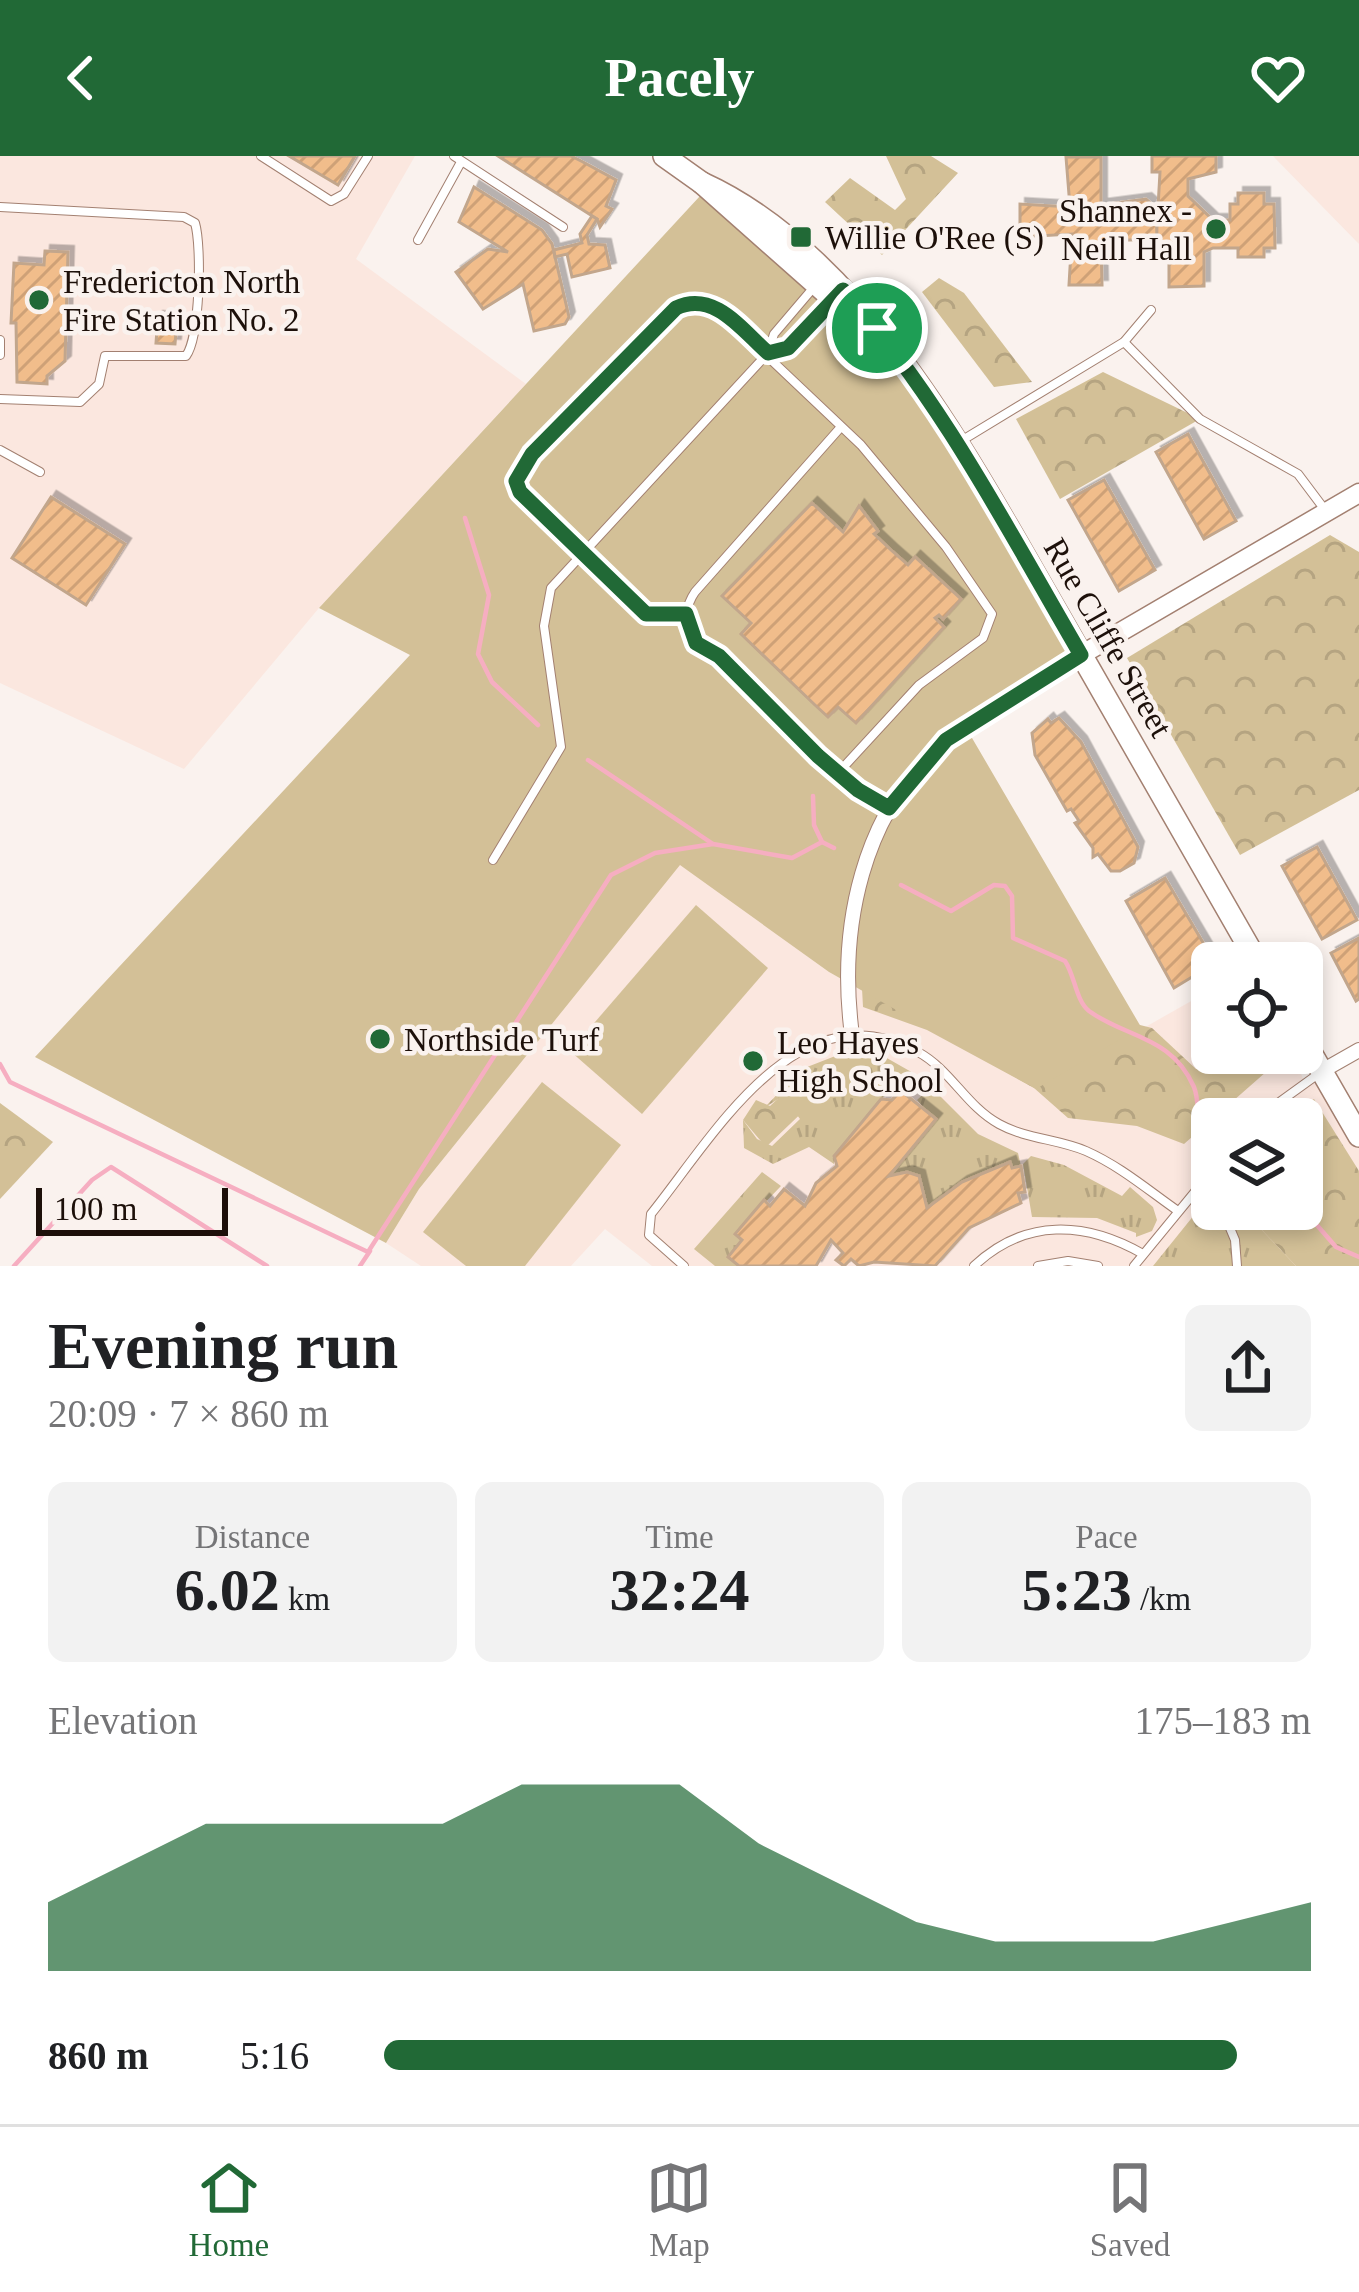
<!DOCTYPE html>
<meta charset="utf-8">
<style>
:root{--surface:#fff;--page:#f2f2f2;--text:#202124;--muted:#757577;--line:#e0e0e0;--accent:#216936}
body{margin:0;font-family:"Times New Roman",serif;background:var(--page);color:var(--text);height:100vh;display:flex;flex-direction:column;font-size:45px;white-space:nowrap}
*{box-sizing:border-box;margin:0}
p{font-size:39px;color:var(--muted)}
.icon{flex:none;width:66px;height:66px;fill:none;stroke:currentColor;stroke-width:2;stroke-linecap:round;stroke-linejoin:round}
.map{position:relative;height:1110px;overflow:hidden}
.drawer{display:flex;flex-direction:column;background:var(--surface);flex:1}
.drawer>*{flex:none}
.controls{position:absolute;left:1191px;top:786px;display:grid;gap:24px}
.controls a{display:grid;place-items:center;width:132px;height:132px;border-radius:18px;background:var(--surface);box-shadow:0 6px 18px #0003;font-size:60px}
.scale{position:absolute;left:36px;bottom:30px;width:192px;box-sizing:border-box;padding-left:12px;border:6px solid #1d100a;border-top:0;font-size:33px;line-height:42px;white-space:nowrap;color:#1d100a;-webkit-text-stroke:9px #faf2ee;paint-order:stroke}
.pin{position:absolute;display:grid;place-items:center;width:102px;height:102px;color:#fff;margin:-51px;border:6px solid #fff;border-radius:50%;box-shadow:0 3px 12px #0007}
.round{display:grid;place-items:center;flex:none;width:126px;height:126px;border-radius:18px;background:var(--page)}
.overview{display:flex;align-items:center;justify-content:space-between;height:204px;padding:0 48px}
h1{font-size:66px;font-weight:700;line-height:90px}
.figures{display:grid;grid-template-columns:repeat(3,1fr);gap:18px;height:204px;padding:12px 48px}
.figures div{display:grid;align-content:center;border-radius:18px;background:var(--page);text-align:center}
.figures b{font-size:60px;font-weight:700}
.figures small{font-size:33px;font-weight:400}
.figures p{font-size:33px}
.chart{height:336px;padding:24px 48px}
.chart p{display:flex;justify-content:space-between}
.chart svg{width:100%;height:216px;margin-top:12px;fill:var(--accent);opacity:.7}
ul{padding:0 48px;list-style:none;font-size:39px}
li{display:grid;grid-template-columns:192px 144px 1fr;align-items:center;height:90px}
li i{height:30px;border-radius:15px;background:var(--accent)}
header{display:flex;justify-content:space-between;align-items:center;height:156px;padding:0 48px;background:var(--accent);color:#fff;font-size:54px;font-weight:700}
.tabs{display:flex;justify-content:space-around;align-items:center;height:168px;border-top:3px solid var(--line);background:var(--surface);font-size:33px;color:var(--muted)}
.tabs a{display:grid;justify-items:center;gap:6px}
.tabs .on{color:var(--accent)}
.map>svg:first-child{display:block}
.built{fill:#fbe7df;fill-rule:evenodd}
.grass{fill:url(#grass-tufts)}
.forest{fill:url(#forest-crowns)}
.park{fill:#d3c097}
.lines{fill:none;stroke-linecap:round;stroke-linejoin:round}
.stream{stroke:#f6aec1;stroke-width:4.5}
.building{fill:url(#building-hatch);stroke:#c2a68c;stroke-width:3;filter:url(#shadow)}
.service-casing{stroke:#a38071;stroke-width:10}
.minor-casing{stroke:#a38071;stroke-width:16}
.tertiary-casing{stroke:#a38071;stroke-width:21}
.secondary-casing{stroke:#a38071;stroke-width:24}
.service{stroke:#fff;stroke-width:8}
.minor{stroke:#fff;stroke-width:14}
.tertiary{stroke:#fff;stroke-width:18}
.secondary{stroke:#fff;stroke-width:21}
.route-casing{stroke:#fff;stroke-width:24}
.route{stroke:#216936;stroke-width:15}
.poi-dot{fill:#216936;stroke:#faf2ee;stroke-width:4.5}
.labels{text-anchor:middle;stroke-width:9;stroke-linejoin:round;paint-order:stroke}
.poi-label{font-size:33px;fill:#1d100a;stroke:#faf2ee;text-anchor:start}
.street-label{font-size:33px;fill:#1d100a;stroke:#faf2ee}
</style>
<header><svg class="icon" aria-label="back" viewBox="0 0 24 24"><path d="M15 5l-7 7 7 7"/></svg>Pacely<svg class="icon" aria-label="heart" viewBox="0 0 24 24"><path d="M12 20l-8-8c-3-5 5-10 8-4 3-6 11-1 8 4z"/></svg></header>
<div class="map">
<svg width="1359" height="1110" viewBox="0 0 1359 1110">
<defs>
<pattern id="grass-tufts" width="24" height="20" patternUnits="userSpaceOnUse" patternTransform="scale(3)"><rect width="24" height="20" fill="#d3c097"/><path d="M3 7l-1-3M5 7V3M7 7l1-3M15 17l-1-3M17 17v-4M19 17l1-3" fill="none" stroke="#b5a481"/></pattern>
<pattern id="forest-crowns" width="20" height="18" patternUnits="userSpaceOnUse" patternTransform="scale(3)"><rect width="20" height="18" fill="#d3c097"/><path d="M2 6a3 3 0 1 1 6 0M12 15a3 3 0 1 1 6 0" fill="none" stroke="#b5a481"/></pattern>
<pattern id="building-hatch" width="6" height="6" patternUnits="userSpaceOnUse" patternTransform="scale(3)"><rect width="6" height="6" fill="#f1bd8b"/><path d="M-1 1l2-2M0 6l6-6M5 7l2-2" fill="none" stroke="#cea177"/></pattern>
<filter id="shadow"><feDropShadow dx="5.5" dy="-5.5" stdDeviation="0" flood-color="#0004"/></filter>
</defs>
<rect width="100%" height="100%" fill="#faf2ee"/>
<g class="built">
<polygon points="0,0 415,0 356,103 526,228 319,452 184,613 0,527"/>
<polygon points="1273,0 1359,0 1359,88"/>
<path d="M680,708L829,816L1036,933L1193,844L1212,880V897H1290L1305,926L1322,915L1359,980V1110H652L605,1073L571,1110H421L386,1087L419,1033ZM1212,963H1302V1053H1212Z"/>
</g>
<g class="grass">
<polygon points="843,897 885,901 922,922 912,940 899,930 881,943 834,1000 834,1008 809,991 773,1008 744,992 743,964 757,983 772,990 800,963 783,940 764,952 802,913"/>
<polygon points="931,931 978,978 1018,997 1021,1010 1012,1012 1009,1006 962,1025 927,1052 919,1020 907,1016 889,1020 935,964 917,944"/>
<polygon points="1031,1000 1064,1009 1122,1040 1130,1031 1153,1051 1157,1064 1152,1075 1136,1081 1136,1077 1097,1062 1032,1061 1023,1008"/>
<polygon points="762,1016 781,1030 735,1078 742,1084 729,1101 739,1110 715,1110 694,1093"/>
<polygon points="1211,1038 1212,1053 1242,1053 1296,1110 1153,1110"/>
</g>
<g class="forest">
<polygon points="886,0 931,0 958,17 882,99 825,46 850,22 895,54 906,43"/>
<polygon points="939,122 964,137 1032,226 994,231 922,136"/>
<polygon points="1103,216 1200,263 1060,343 1016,263"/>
<polygon points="1330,379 1359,396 1359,634 1240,699 1127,502"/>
<polygon points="861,814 1132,867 1152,872 1196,913 1220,905 1224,897 1270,897 1266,916 1184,988 1137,970 1068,962 1034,932 927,874 863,851"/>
<polygon points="810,921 814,945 766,991 743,964 756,944 770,950 795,927"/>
<polygon points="1314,943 1359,1015 1359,1110 1296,1110 1242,1053 1302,1053 1302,963 1282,963"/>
<polygon points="0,947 53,986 0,1043"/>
</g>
<g class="park">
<polygon points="702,27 890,196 1081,499 965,570 1141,871 1036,933 829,816 680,709 419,1033 386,1087 35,901 410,499 319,452 700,40"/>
<polygon points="696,749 768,812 642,958 570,895"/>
<polygon points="542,926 621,989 525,1110 466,1110 423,1076"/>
</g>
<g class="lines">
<g class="stream">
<polyline points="465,362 489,439 478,498 492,526 538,569"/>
<polyline points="588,604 713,688 792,702 822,686 834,692"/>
<polyline points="813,640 814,669 822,686"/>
<path d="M901,729L951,755L994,729L1005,730L1012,740L1013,782L1065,805C1075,820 1076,845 1089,855C1126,882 1172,880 1194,931C1201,949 1194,966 1205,985"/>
<polyline points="0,908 10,926 368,1096 611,719 655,697 713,688"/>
<polyline points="1302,1052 1336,1091 1359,1101"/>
<polyline points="14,1110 92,1024 111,1011 267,1110"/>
<polyline points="360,1110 370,1095"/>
</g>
</g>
<g class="building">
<polygon points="289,0 355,0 338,29"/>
<polygon points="498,0 571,0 583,6 616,24 606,50 612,53 600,71 597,63"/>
<polygon points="1152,0 1216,0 1216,16 1188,23 1188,40 1213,64 1230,64 1230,48 1238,48 1238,37 1264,37 1264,48 1274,48 1275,92 1264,92 1264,101 1238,101 1238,92 1213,92 1204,96 1204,130 1169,131 1169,97 1160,97 1156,87 1160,16 1152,16"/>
<polygon points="1066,1 1101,1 1101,49 1146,43 1156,52 1157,83 1101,85 1102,129 1069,129 1072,78 1020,81 1020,48 1070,51"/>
<polygon points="474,31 542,74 552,88 569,161 565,168 534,175 523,128 483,153 456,116 488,93 508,96 459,66"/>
<polygon points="592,60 597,63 587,79 589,88 605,89 610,112 572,121 567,98 555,101 554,94 582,87 580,78"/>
<polygon points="45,95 68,96 65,205 47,220 47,228 17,226 16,167 11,167 14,107 44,109"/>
<polygon points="158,161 177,163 175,188 156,187"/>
<polygon points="1188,278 1236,365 1204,383 1156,296"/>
<polygon points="1104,324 1155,414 1119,435 1068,344"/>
<polygon points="51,341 125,388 86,449 12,402"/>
<polygon points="812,347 843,376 859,350 878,375 874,378 891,394 908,409 915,401 961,443 943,463 939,459 935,462 944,471 856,567 838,551 828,561 815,549 741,478 751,467 722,440"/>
<polygon points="1059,562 1081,586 1138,691 1134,707 1120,715 1111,715 1098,698 1093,701 1093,692 1075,667 1079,665 1071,653 1067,655 1035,599 1032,577 1048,563 1051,567"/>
<polygon points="1317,691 1357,764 1322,783 1282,710"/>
<polygon points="1165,722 1215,807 1174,832 1126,745"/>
<polygon points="1359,782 1359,843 1356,845 1331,797"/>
<polygon points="900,934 936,963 889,1020 907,1016 919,1020 927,1052 962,1026 1010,1006 1012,1012 1021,1010 1025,1036 1018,1037 1021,1047 969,1072 935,1110 874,1106 859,1110 851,1103 844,1110 836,1104 843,1097 831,1084 816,1110 739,1110 728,1101 742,1084 735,1078 764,1044 770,1050 784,1033 805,1050 816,1027 837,1010 834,1000 881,943 892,944"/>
</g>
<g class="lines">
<defs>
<g id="service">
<polyline points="261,0 331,45 344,38 368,0"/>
<polyline points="454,0 563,71"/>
<path d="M0,51L184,61L195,67C202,91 200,181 186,200H105L99,228L80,246L0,243"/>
<polyline points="418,84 461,6"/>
<polyline points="0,184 0,199"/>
<polyline points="1124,186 1200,263 1298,318 1325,354"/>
<polyline points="770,197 787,192 830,146"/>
<path d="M840,272L695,436C686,449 683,467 691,480C699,493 710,494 721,502C783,545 818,621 889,652"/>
<polyline points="961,285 1124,186 1151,154"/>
<polyline points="0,294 40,316"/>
<polyline points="686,458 646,458 520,336 520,313 676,152 694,146 713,149 861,289 946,391 992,458 983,482 919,529 838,617"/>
<polyline points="493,704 561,591 544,470 551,432 768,197 774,178 814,131"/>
<polyline points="1256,963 1321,916"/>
<polyline points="1202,1027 1212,1039"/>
<polyline points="1222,1053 1235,1084 1237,1110"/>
<path d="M684,1110L649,1079L651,1058C714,980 798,829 918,896C951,914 966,950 999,968C1026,983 1058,983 1086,995C1120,1010 1148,1034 1178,1055"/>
<path d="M974,1110C1025,1062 1085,1065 1143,1098"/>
<polyline points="1038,1110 1068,1105 1098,1110"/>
<polyline points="1134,1110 1212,1015"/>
</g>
<g id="minor">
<path d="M852,879C838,773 861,654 948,583C988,550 1039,530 1081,499"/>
<polyline points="1322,915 1359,894"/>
</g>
<polyline id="tertiary" points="1081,499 1359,337"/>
<g id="secondary">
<polyline points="664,0 702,27 842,151"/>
<path d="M702,27C867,102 974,314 1062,465C1128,579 1193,693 1258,807"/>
<polyline points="1302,881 1359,980"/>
</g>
</defs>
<use href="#service" class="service-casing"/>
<use href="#minor" class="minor-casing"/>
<use href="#tertiary" class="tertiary-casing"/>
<use href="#secondary" class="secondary-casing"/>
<use href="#service" class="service"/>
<use href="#minor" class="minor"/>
<use href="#tertiary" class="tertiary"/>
<use href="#secondary" class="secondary"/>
</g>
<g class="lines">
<defs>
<path id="route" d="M843,134C940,241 1008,374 1081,499L946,584L889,652L858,634L818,600L719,500L696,487L686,458H646L520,336L516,325L532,298L676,152C714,134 742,174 768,197L788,192Z"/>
</defs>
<use href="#route" class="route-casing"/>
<use href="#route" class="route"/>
</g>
<g class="poi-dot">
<circle cx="1216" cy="73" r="12"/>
<rect x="789" y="69" width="24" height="24" rx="6"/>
<circle cx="39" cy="144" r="12"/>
<circle cx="380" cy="883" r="12"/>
<circle cx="753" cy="905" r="12"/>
</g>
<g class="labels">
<g class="poi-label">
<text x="1192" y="66" text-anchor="end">Shannex -<tspan x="1192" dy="38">Neill Hall</tspan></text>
<text x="825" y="93">Willie O'Ree (S)</text>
<text x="63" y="137">Fredericton North<tspan x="63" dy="38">Fire Station No. 2</tspan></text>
<text x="404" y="895">Northside Turf</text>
<text x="777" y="898">Leo Hayes<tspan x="777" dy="38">High School</tspan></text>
</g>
<g class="street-label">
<text transform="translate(1109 481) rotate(60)" y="12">Rue Cliffe Street</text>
</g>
</g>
</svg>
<div class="controls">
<a><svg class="icon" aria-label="locate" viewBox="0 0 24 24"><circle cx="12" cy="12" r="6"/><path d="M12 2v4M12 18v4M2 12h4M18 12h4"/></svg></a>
<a><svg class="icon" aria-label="layers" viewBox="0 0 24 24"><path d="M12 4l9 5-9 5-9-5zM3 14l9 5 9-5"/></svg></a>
</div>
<div class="scale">100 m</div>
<div class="pin" style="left:877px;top:172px;background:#1e9e55"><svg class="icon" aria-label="arrive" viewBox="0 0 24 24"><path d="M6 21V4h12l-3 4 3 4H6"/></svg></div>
</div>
<section class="drawer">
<div class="overview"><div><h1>Evening run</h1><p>20:09 · 7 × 860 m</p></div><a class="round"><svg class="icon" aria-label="share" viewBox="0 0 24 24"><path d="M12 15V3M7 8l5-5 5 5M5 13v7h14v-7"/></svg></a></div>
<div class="figures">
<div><p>Distance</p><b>6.02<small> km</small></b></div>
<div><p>Time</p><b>32:24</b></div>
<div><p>Pace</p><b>5:23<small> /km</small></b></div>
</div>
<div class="chart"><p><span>Elevation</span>175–183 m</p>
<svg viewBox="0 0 160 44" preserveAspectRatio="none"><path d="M0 44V30L10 22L20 14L30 14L40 14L50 14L60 6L70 6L80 6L90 18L100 26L110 34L120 38L130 38L140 38L150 34L160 30V44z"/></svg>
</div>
<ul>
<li><b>860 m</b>5:16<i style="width:92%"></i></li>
</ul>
</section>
<nav class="tabs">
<a class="on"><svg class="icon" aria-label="home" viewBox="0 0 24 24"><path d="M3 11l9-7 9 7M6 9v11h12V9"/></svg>Home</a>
<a><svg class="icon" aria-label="map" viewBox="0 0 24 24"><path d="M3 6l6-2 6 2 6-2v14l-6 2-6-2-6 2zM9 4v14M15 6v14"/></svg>Map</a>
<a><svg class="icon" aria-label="saved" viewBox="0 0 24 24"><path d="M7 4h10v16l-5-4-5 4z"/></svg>Saved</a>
</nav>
